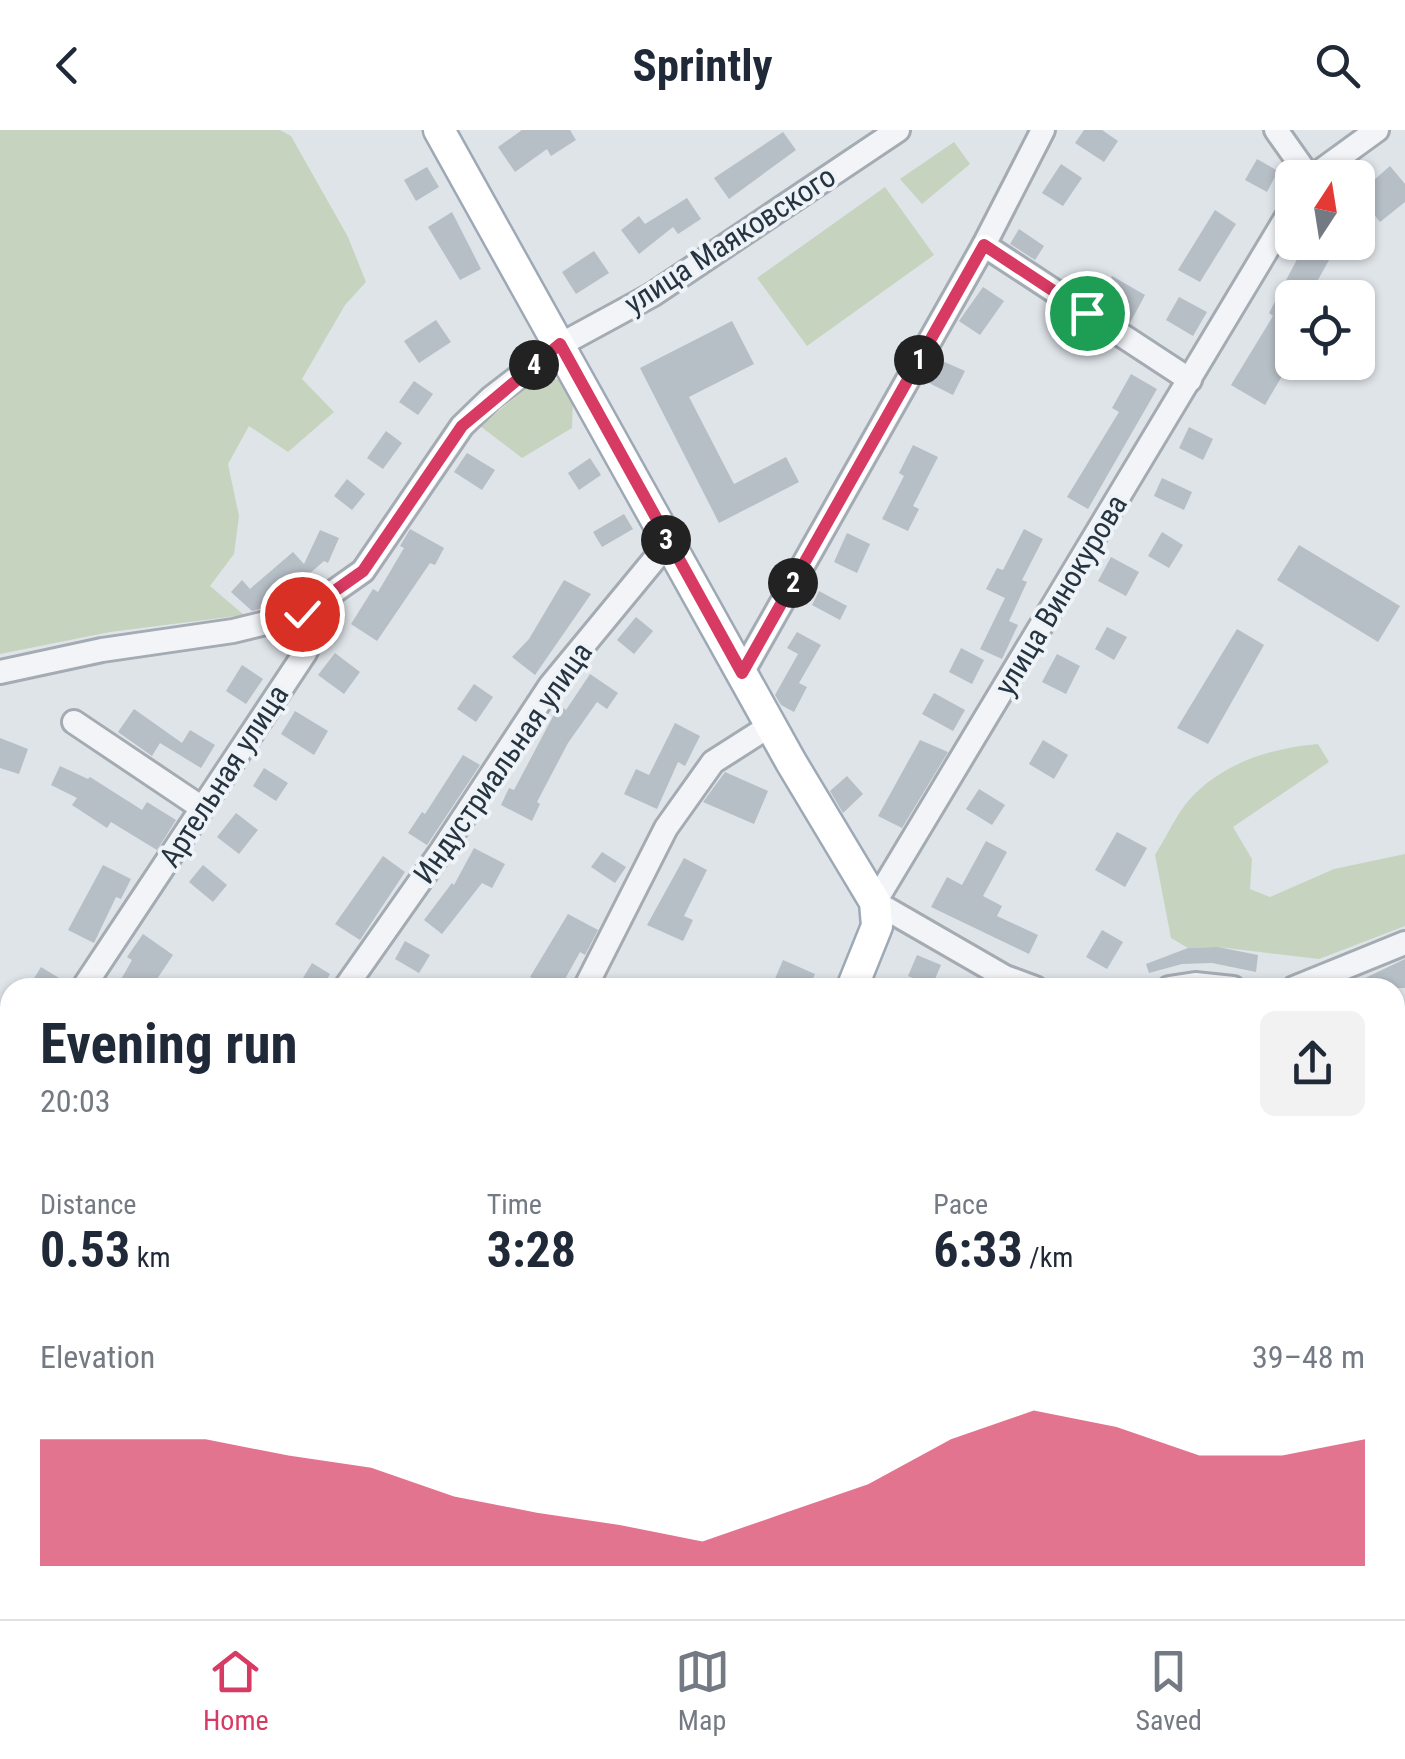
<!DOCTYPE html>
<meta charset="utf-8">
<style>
:root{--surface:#fff;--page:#f2f2f3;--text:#1f2937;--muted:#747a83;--line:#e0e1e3;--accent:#d73a62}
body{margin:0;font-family:"Roboto Condensed",sans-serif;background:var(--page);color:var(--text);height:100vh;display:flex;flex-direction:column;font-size:38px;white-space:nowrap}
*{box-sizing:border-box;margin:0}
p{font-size:32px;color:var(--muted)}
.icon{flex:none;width:55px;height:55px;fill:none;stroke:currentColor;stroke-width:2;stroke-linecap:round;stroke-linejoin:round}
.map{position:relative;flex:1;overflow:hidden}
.drawer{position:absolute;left:0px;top:848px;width:1405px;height:642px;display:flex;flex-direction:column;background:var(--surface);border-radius:30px 30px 0 0;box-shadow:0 2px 8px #0004}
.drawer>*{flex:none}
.needle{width:65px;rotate:12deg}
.tools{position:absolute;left:1275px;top:30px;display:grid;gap:20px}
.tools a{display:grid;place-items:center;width:100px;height:100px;border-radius:15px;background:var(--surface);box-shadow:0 2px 8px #0004;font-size:50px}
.pin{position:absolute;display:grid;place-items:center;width:85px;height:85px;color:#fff;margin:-42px;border:5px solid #fff;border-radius:50%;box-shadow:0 2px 10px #0007}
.km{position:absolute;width:50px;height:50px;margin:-25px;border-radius:50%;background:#222;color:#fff;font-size:28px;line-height:50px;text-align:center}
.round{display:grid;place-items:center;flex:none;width:105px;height:105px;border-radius:15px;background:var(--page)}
.summary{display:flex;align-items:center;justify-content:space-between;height:170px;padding:0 40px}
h1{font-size:55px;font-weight:700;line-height:75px}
.metrics{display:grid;grid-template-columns:repeat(3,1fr);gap:15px;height:170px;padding:10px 40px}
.metrics div{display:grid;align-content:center}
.metrics b{font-size:50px;font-weight:700}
.metrics small{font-size:28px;font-weight:400}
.metrics p{font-size:28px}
.chart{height:280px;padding:20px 40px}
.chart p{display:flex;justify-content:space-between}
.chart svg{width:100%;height:180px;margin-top:10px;fill:var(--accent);opacity:.7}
header{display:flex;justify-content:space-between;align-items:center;height:130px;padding:0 40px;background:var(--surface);font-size:45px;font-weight:700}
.dock{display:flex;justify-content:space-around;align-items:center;height:140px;border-top:2px solid var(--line);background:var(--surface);font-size:28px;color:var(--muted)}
.dock a{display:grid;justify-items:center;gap:5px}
.dock .active{color:var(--accent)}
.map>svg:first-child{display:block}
.green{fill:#c6d4bf}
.building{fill:#b6bec6}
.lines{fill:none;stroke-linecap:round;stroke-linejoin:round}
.minor-casing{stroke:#a4abb3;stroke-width:28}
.major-casing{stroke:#9da9b6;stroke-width:35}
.minor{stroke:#f2f4f7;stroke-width:22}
.major{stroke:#fff;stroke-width:30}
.route-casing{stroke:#fff;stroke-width:20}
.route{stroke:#d73a62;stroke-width:12}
.labels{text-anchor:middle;stroke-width:8;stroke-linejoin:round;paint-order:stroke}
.street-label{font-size:30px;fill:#263341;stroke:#eef3f7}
</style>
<header><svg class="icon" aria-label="back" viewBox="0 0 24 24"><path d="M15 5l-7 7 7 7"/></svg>Sprintly<svg class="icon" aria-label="search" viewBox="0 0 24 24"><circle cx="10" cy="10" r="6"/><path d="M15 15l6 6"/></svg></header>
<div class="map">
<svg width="1405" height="1489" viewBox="0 0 1405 1489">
<rect width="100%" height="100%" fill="#dfe4e9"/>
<g class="green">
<polygon points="0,0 280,0 291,6 348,107 366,152 345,175 302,249 334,282 288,322 249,296 228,334 239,386 234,424 210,456 244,485 110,502 0,524"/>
<polygon points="954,12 970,34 922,74 900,49"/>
<polygon points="885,57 934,125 807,216 757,148"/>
<polygon points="541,246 560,250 573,269 572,298 522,328 480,296"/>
<path d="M1318,614L1329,632L1233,697L1252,729L1250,759L1270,767L1334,739L1405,724V796L1319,829L1218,817L1188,818L1171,808L1155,725C1166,708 1176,685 1189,670C1222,633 1271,618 1318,614Z"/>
<polygon points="0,1375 10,1380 10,1480 209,1480 227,1489 0,1489"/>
</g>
<g class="building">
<polygon points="522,0 570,0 576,10 551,26 547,19 515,42 498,17"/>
<polygon points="1084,0 1102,0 1118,11 1104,32 1075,13"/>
<polygon points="783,2 796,20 729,69 714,48"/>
<polygon points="1257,29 1278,41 1267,62 1245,50"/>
<polygon points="1061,34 1082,48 1063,76 1042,63"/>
<polygon points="1390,36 1405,54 1405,72 1380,92 1358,64"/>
<polygon points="427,37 439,57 416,71 404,50"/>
<polygon points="687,68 701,89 678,104 673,97 639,124 621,100 639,86 645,94"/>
<polygon points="1215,80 1236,94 1200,152 1178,140"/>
<polygon points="452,82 481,139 460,150 428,97"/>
<polygon points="1019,99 1044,116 1035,130 1010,114"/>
<polygon points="1306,112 1339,112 1308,168 1292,168 1292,196 1279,218 1292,229 1265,275 1231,255 1273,186 1269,183"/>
<polygon points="594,121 609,143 576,164 562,142"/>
<polygon points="1112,146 1145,165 1130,193 1098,172"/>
<polygon points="983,157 1004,171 980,205 959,191"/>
<polygon points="1179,167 1207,182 1193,206 1166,190"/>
<polygon points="436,190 451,212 419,233 404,211"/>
<polygon points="732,191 754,234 689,267 734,354 786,327 799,352 719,393 640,238"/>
<polygon points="940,230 965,241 953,265 929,253"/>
<polygon points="1131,244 1157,259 1088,379 1067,367 1119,282 1112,278"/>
<polygon points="414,251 433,264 418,285 399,272"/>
<polygon points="1189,297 1213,309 1203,330 1179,318"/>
<polygon points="386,301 402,313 383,339 367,328"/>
<polygon points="913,315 938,327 913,376 919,379 908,401 882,389 904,346 899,343"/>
<polygon points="467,323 495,340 482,360 454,342"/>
<polygon points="590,328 601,345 579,360 568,343"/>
<polygon points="1162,348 1192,362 1184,380 1154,366"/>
<polygon points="347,349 365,364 352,380 334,366"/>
<polygon points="624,384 633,399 602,417 593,402"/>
<polygon points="410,399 444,418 435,435 430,433 377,511 351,494 373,459 378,462 404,418 400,416"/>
<polygon points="1024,399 1043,409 1022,450 1027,452 1009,491 1018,495 1002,529 980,519 1005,468 986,459 997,438 1003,440"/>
<polygon points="320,400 339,408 328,433 324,431 274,475 252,481 231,462 242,450 250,459 293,422 304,434"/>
<polygon points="1162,402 1183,415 1169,438 1148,426"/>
<polygon points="847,403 870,414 857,443 834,432"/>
<polygon points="1299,415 1400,476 1378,512 1277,450"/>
<polygon points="1111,427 1139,442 1126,466 1098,451"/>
<polygon points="564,450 591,464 535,545 512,527 529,509"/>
<polygon points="819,461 847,476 840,490 812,475"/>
<polygon points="636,487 653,501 634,524 617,510"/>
<polygon points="1107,497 1127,507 1114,530 1095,519"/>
<polygon points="1237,499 1264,515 1208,614 1177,598"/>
<polygon points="797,502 821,515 799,553 807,557 794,582 781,575 775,565 798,524 787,518"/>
<polygon points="961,518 984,530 972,554 949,542"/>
<polygon points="335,523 360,542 344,564 318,545"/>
<polygon points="1057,524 1080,536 1066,564 1042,552"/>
<polygon points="242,535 263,549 246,574 226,561"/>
<polygon points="590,544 618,563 607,579 597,572 568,613 537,672 540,674 532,691 501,675 509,658 514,660 559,575 566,580"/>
<polygon points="474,554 493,567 476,592 457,579"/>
<polygon points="934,563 965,580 953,601 922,584"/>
<polygon points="134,579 182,613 190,600 215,615 201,638 160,613 152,626 118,602"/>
<polygon points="295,581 328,601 314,625 281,604"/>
<polygon points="675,593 700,606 685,636 678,632 657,679 624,664 636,639 649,645"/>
<polygon points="0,608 28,619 19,644 0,638"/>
<polygon points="920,610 948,622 902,698 878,686"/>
<polygon points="1043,610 1068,625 1054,649 1029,634"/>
<polygon points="463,625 480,635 427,715 408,703 422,682 425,684"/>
<polygon points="60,636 88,649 90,647 142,680 147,672 176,690 157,720 111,692 107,698 72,675 77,668 51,655"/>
<polygon points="264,638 288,653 276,671 253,656"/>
<polygon points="725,642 768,661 754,694 703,672"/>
<polygon points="847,646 863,664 843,683 830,661"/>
<polygon points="979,659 1005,675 992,695 966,679"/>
<polygon points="236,683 258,700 239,724 217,707"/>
<polygon points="1117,702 1147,718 1125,757 1095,740"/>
<polygon points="986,711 1007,722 983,766 1002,776 997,786 1038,805 1029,824 931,777 947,747 962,755"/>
<polygon points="474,718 505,734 492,758 482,753 442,804 424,790 452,753 454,755"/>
<polygon points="602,722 626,737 615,753 591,737"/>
<polygon points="383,726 405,742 360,810 335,794"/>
<polygon points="684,728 707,740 684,786 693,790 683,811 647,795"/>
<polygon points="103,735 131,749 121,769 116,767 94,813 68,800"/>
<polygon points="203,735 227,755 213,772 189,752"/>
<polygon points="568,784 598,800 585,825 580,822 560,858 549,858 530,847"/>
<polygon points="1102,800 1123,812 1107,839 1086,827"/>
<polygon points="143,804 173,825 151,858 127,858 119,853 132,830 127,827"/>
<polygon points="405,811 430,825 419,843 395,829"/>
<polygon points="1218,817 1258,825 1256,842 1212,833 1182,834 1149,843 1146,834 1188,818"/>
<polygon points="917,825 941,835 932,856 908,846"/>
<polygon points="1405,829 1405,858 1377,858 1361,850"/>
<polygon points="783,830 815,844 809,858 771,858"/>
<polygon points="312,833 330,844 322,858 297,858"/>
<polygon points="41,837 69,854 68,858 28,858"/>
</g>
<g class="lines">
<defs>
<g id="minor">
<polyline points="1276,0 1310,48"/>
<polyline points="1311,48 1377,0"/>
<polyline points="984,115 1190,250"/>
<polyline points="0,542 102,520 233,501 302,484 363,441 462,296 491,268 560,215 652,165 898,0"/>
<polyline points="742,543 984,115 1043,0"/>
<polyline points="74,592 202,678"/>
<polyline points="83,858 305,523 330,467"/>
<polyline points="345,858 442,720 550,556 668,413"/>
<polyline points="585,858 666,698 713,632 771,595"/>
<polyline points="1035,858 1005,847 875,772 1292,78"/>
<polyline points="1169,858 1195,854 1233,858"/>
<polyline points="1294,858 1405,813"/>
<polyline points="0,983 10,968"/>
<polyline points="1395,1026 1405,1006"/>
<polyline points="0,1092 10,1097"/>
<polyline points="0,1339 10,1344"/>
<polyline points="1395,1461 1405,1466"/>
<polyline points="260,1480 277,1489"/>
<polyline points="1144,1489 1148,1480"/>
</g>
<g id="major">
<polyline points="439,0 791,632 875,772 877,796 852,858"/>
<polyline points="512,1489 517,1480"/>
</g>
</defs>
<use href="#minor" class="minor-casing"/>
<use href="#major" class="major-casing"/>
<use href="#minor" class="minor"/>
<use href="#major" class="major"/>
</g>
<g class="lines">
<defs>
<polyline id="route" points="302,484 363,441 462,296 560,214 742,543 984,115 1087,183"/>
</defs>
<use href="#route" class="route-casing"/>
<use href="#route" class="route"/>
</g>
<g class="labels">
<g class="street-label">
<text transform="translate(730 110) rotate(-33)" y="10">улица Маяковского</text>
<text transform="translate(1061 465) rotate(-59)" y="10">улица Винокурова</text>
<text transform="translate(503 633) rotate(-55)" y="10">Индустриальная улица</text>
<text transform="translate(224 646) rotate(-57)" y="10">Артельная улица</text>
</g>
</g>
</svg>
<div class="tools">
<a><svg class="needle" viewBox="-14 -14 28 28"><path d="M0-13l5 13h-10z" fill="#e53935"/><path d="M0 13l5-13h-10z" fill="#747a83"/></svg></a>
<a><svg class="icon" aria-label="locate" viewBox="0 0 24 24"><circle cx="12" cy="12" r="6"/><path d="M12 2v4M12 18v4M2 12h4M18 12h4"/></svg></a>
</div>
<div class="pin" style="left:1087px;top:183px;background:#1e9e55"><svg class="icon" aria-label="arrive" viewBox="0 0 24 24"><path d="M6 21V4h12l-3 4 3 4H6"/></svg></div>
<div class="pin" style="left:302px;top:484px;background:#d93025"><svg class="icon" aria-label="check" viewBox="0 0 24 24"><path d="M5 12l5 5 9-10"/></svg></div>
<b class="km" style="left:919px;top:230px">1</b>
<b class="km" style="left:793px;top:453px">2</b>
<b class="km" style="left:666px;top:410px">3</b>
<b class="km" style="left:534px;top:235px">4</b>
<section class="drawer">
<div class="summary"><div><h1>Evening run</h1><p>20:03</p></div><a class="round"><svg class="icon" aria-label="share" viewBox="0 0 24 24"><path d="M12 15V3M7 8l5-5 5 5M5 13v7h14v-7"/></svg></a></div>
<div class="metrics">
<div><p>Distance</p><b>0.53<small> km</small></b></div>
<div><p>Time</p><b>3:28</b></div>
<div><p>Pace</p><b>6:33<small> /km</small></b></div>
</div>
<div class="chart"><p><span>Elevation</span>39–48 m</p>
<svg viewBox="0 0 160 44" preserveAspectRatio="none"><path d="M0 44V13L10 13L20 13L30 17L40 20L50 27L60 31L70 34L80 38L90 31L100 24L110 13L120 6L130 10L140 17L150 17L160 13V44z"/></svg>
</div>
</section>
</div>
<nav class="dock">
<a class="active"><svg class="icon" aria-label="home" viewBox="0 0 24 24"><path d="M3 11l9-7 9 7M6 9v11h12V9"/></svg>Home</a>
<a><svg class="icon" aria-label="map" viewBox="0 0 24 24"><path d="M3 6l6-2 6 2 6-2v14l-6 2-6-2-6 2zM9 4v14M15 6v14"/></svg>Map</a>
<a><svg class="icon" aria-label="saved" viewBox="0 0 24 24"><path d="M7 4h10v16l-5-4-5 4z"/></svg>Saved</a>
</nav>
